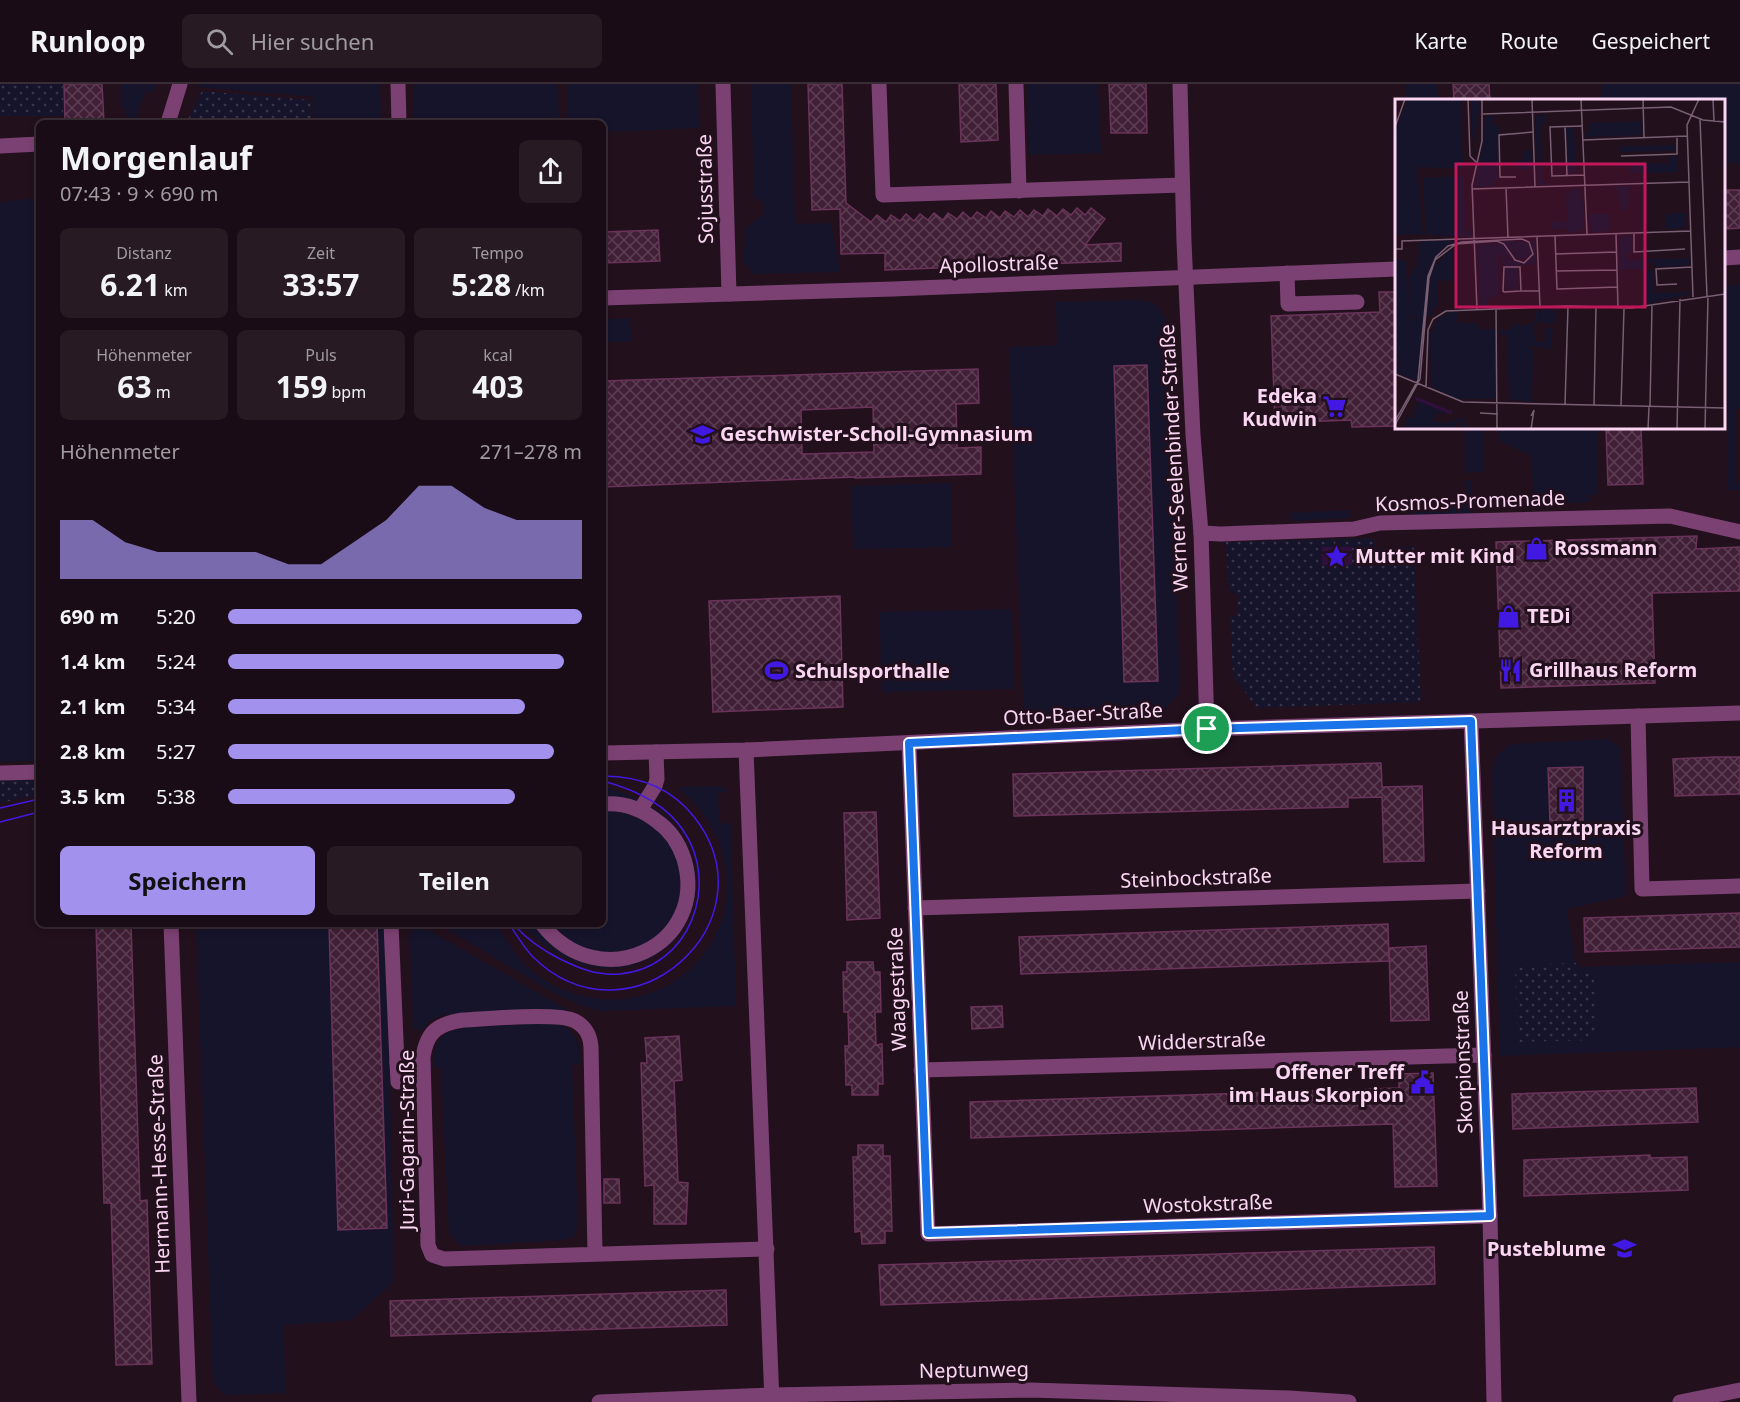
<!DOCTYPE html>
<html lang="de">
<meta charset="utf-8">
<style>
:root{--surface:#1a0c16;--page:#271a23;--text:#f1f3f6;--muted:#9f9ba1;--line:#382c35;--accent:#a291ed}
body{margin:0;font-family:"Noto Sans",sans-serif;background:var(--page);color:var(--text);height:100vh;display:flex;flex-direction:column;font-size:22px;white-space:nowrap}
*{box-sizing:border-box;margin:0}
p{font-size:20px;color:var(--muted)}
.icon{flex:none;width:33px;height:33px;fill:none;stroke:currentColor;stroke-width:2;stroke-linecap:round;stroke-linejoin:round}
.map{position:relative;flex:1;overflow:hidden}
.drawer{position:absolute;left:36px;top:36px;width:570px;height:807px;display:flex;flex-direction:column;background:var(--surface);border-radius:9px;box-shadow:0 3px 9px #0003,0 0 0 2px var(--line)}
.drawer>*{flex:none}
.pin{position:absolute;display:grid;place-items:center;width:51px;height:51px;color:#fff;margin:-26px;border:3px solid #fff;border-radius:50%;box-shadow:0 2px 6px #0007}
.round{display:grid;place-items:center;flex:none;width:63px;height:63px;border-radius:9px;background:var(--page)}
.summary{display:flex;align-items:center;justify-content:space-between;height:102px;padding:0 24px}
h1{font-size:33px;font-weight:700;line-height:45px}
.figures{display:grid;grid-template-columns:repeat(3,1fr);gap:9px;height:102px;padding:6px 24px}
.figures div{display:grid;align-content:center;border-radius:9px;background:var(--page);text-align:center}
.figures b{font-size:30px;font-weight:700}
.figures small{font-size:16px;font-weight:400}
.figures p{font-size:16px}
.chart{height:168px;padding:12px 24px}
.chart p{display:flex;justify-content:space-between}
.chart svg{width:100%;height:108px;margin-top:6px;fill:var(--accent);opacity:.7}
.primary-button{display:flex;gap:12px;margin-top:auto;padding:12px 24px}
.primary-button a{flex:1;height:69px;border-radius:9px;background:var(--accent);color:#111;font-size:24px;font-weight:700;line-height:69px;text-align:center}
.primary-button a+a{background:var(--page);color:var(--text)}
ul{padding:0 24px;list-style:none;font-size:20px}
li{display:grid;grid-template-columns:96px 72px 1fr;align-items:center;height:45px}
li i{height:15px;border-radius:8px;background:var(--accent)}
header{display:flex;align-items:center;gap:36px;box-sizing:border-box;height:84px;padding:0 30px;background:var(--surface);border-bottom:2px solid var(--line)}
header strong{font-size:28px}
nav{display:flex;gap:33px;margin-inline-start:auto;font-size:21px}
.search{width:420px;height:54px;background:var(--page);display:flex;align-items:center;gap:15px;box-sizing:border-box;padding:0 21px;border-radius:9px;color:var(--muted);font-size:22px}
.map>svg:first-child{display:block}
.grass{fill:#16142b;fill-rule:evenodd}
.park{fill:url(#park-dots)}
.water{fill:#300f3c}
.building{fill:url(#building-cross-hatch);stroke:#6a335a;stroke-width:1.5;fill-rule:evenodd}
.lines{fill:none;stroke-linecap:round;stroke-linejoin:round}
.minor{stroke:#7c4173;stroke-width:15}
.tram{stroke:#4219e3;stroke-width:1.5}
.route-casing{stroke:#fff;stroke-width:12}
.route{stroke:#1a73e8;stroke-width:8}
.labels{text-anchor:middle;stroke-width:6;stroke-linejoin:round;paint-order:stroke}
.street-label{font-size:20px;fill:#fad6f3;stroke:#22101d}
.poi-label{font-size:20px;font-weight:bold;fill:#fad6f3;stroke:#22101d;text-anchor:start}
.inset-river{fill:none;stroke:#300f3c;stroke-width:3}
.inset-road{fill:none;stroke:#785f73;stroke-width:1.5}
.view{fill:#c2185b;fill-opacity:0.15;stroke:#c2185b;stroke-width:3}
.inset-edge{fill:none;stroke:#fad6f3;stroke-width:3}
</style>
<header>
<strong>Runloop</strong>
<div class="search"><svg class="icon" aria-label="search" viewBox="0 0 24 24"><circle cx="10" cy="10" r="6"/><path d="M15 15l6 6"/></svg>Hier suchen</div>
<nav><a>Karte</a><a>Route</a><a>Gespeichert</a></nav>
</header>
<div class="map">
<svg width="1740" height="1318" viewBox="0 0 1740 1318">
<defs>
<pattern id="park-dots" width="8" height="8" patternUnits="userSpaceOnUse" patternTransform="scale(1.5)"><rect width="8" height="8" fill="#16142b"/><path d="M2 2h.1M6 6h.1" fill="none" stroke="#39354a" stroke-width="1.8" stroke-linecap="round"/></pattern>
<pattern id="building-cross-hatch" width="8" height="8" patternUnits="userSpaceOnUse" patternTransform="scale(1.5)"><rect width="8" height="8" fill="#411f36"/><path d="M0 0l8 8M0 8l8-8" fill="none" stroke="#5d3f54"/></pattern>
</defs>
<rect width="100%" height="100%" fill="#22101d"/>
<g class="grass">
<polygon points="121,0 156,0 153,9 146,6 136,34 145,39 129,39 128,34 121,18"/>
<polygon points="200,0 380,0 381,39 315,39 313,13 198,3"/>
<polygon points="413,0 558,0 559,39 414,39"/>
<polygon points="568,0 698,0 699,44 603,48 603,39 568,39"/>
<polygon points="751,0 791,0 795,140 831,139 840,188 753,190 744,177 745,144 763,131 763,118 754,114"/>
<polygon points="1027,0 1098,0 1101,69 1029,71"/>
<polygon points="1405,0 1438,0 1438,16 1406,16"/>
<polygon points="1601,0 1740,0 1740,79 1724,79 1724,16 1601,16"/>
<polygon points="39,114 39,677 0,678 0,118"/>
<polygon points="1726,201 1740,201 1740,325 1735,325 1736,400 1740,400 1740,406 1728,406"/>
<path d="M1142,216C1161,219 1166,232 1168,249L1180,608L1162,629L1024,637L1009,263L1057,261L1056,218ZM1147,281L1158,597L1125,598L1114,282Z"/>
<polygon points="630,234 632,257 603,259 603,235"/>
<polygon points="1497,344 1597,344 1597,411 1589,411 1589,418 1533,421 1532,372 1500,357"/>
<polygon points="1465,346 1483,346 1484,388 1466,389"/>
<polygon points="1472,396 1473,431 1411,432 1411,423 1466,422 1466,397"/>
<polygon points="951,399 952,463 853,465 851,402"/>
<polygon points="1350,426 1350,434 1291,437 1290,429"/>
<polygon points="1012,525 1014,605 881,608 880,528"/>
<polygon points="1608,655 1620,663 1626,812 1567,825 1575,875 1579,883 1740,878 1740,963 1500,972 1492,689 1497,671 1511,660"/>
<path d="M603,702C626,709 650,719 668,735C680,746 688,762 693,778C709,839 655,895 593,883C565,878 540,859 519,840H603Z"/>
<path d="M717,702L723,703L729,708L718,709L719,739L731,740L736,922L601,927L583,922L552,908L439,840H497C506,854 513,869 525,881C577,929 658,928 703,871C744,819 730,745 679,705V703Z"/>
<polygon points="196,840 395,840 387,844 394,1198 351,1236 284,1241 285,1309 225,1311 213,1299"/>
<polygon points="420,841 569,927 443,931 431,936 421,946 413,946 410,852 413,843"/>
<path d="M550,938C575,942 579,956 581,979L572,981L578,1141L574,1153L564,1156L461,1162L449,1149L441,984L433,983C433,972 434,960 443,952C460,937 526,940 550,938Z"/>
</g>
<g class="park">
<rect x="0" y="0" width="63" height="32"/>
<polygon points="202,7 311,16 312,39 186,39"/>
<polygon points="1373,454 1376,465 1414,462 1421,618 1257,624 1233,592 1230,532 1238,531 1237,509 1229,509 1226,458"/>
<polygon points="39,694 39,711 0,719 0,695"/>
<polygon points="1576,879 1576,890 1594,890 1595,956 1517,958 1515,881"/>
</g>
<rect class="water" x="1322" y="463" width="30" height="18"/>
<g class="building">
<polygon points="64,0 102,0 104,39 65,39"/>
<polygon points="808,0 842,0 846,119 871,138 877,131 886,138 891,131 900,137 906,130 914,137 920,130 928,136 934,129 943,136 948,129 957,135 963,128 971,135 977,128 986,134 991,127 1000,134 1005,127 1014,133 1020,126 1028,133 1034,126 1043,132 1048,125 1057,132 1063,125 1071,131 1077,124 1085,131 1091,124 1105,135 1085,161 1121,159 1121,177 885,186 885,169 841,170 840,125 812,126"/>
<polygon points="959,0 996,0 998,56 961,58"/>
<polygon points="1109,0 1146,0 1147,49 1111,49"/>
<polygon points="1453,0 1489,0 1490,16 1454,16"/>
<polygon points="1724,106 1740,106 1740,144 1724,145"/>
<polygon points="658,146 660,177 603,179 603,148"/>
<polygon points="1379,208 1396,208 1396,342 1352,343 1351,336 1275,339 1271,232 1380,228"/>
<polygon points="1147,281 1158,597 1124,598 1114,282"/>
<path d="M978,285L979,319L956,320L957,364L981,363V390L855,394V393L603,403V297ZM873,323L874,368L802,370L801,326Z"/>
<polygon points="1606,344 1641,344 1643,400 1608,401"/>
<polygon points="1697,452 1696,465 1740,463 1740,507 1652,509 1655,599 1501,604 1496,458"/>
<polygon points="840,512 843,623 713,628 709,517"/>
<polygon points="1715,673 1740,673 1740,710 1675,712 1673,675"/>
<polygon points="1381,679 1382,703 1422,702 1424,777 1384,778 1382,713 1348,714 1348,723 1014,732 1013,690"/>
<polygon points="1583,683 1583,738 1550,738 1548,684"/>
<polygon points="876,728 880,834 847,836 844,729"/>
<polygon points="1740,829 1740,863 1585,868 1584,834"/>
<polygon points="96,840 131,840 140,1117 147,1116 152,1280 116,1281 111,1119 104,1119"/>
<polygon points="377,840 387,1144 338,1146 329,841"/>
<polygon points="1388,840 1389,877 1021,890 1019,853"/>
<polygon points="1426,862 1429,936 1391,937 1389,864"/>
<polygon points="847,878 873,878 874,888 880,888 881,928 875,928 876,961 882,960 883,1000 878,1000 878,1011 852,1011 852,1001 846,1001 845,962 849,962 848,928 844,928 843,888 847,888"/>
<polygon points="1002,922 1003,943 972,945 971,923"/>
<polygon points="679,952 682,996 674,997 678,1098 688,1099 686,1140 654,1140 654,1101 645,1102 641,979 647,979 645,954"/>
<polygon points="1433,989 1437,1102 1395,1103 1393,1040 971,1054 970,1018 1399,1004 1399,990"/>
<polygon points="1696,1004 1698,1038 1513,1045 1512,1010"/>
<polygon points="858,1061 883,1061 883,1072 890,1072 892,1147 885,1147 885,1159 862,1160 861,1147 855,1148 853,1073 858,1073"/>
<polygon points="1650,1071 1650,1074 1687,1073 1688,1106 1524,1112 1524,1076"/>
<polygon points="604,1095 619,1095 620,1119 604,1119"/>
<polygon points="1434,1163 1435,1200 881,1221 879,1181"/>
<polygon points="726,1206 727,1241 391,1252 390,1217"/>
</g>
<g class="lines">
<g class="minor">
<polyline points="398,0 399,39"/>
<polyline points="723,0 729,210"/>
<polyline points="879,0 883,111 1182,101"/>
<polyline points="1016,0 1019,107"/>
<polyline points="1180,0 1184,158 1193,351 1201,449 1207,645"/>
<polyline points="168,39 180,0"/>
<polyline points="0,62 39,60"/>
<polyline points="1724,174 1740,173"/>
<polyline points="1287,189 1288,220 1357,218"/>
<polyline points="603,214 893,205 1396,185"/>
<polyline points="1201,449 1221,450 1354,445 1380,439 1670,432 1740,448"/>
<polyline points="1638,632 1642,805 1740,802"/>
<polyline points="1471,637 1490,1132 1494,1318"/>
<polyline points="909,659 928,1150 1490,1132"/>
<polyline points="746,666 772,1318"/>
<polyline points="603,669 746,666 1207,645 1740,629"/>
<polyline points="0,689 39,688"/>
<polyline points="640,726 655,702 657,695 656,668"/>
<polyline points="915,824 1478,807"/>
<polyline points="171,840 189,1318"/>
<polyline points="391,840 397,979 423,980"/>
<path d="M542,840C599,914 710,862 684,775C679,760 671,747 658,738C642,725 624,718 603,720"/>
<polyline points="397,979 398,998"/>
<polyline points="921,986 1484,971"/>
<path d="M595,1170L591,963C590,951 586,943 575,937C558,928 486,935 463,936C438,940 427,947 423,973L428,1161L432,1171L444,1175L767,1165"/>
<polyline points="599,1318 772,1311 1030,1306 1289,1314 1349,1318"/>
<polyline points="1680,1318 1740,1306"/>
</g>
<g class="tram">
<polyline points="0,724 39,715"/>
<polyline points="0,738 39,728"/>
<path d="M509,840C517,851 524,864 533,873C630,968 775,838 695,734C672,704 639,692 603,692"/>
<path d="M517,844C529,857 543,866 558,874C578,884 597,892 620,890C689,884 721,801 683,746C665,719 633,705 603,697"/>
</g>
</g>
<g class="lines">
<defs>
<polygon id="route" points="1471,637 1490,1132 928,1149 909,659 1207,645"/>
</defs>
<use href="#route" class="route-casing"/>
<use href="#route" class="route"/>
</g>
<defs>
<symbol id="supermarket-bare" viewBox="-9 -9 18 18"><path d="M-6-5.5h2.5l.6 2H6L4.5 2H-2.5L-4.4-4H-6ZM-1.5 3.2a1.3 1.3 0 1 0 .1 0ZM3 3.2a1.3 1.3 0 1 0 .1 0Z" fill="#4219e3" stroke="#22101d" stroke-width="2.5" paint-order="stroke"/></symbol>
<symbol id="school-bare" viewBox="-9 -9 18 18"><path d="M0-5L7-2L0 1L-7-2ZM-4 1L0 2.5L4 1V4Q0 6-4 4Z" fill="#4219e3" stroke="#22101d" stroke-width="2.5" paint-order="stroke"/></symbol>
<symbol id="shop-bare" viewBox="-9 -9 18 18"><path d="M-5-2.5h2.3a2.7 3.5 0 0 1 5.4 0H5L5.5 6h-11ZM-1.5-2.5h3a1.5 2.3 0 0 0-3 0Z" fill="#4219e3" stroke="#22101d" stroke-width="2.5" paint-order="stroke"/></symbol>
<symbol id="sight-bare" viewBox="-9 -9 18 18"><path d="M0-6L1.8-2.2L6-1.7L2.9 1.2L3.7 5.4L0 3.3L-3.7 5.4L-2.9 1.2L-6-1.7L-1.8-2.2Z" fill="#4219e3" stroke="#22101d" stroke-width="2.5" paint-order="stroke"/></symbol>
<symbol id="restaurant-bare" viewBox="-9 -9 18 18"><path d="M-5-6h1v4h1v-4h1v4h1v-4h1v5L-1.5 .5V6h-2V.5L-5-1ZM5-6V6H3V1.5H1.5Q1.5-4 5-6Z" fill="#4219e3" stroke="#22101d" stroke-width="2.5" paint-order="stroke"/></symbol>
<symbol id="stadium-bare" viewBox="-9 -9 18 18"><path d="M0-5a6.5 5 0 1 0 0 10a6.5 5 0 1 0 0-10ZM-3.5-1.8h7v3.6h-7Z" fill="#4219e3" stroke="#22101d" stroke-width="2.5" paint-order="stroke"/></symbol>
<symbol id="building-bare" viewBox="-9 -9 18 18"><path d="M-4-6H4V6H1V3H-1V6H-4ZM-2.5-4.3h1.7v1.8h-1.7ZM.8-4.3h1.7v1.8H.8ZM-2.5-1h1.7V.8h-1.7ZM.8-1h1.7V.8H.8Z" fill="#4219e3" stroke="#22101d" stroke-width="2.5" paint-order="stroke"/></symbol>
<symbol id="civic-bare" viewBox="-9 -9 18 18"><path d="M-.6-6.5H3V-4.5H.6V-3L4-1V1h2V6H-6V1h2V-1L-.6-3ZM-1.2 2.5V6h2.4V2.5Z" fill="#4219e3" stroke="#22101d" stroke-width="2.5" paint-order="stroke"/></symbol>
</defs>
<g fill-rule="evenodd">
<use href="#supermarket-bare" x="1318" y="306" width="33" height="33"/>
<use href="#school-bare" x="686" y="334" width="33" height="33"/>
<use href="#shop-bare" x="1520" y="448" width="33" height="33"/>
<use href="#sight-bare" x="1320" y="456" width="33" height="33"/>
<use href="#shop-bare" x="1492" y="516" width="33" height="33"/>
<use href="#restaurant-bare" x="1494" y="570" width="33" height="33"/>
<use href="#stadium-bare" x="760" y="570" width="33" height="33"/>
<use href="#building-bare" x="1550" y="700" width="33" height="33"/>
<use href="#civic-bare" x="1406" y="982" width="33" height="33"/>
<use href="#school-bare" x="1608" y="1148" width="33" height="33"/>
</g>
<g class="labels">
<g class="street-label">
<text transform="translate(705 105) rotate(-91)" y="7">Sojusstraße</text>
<text transform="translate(999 180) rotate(-2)" y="7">Apollostraße</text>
<text transform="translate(1174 374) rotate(-93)" y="7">Werner-Seelenbinder-Straße</text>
<text transform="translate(1470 417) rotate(-2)" y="7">Kosmos-Promenade</text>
<text transform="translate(1083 630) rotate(-3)" y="7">Otto-Baer-Straße</text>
<text transform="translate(1196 794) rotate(-2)" y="7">Steinbockstraße</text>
<text transform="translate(897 905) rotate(-92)" y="7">Waagestraße</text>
<text transform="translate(1202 957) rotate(-2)" y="7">Widderstraße</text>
<text transform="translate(1463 978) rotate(-92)" y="7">Skorpionstraße</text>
<text transform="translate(407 1056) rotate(-90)" y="7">Juri-Gagarin-Straße</text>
<text transform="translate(159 1080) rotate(-92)" y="7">Hermann-Hesse-Straße</text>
<text transform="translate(1208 1120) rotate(-2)" y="7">Wostokstraße</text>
<text transform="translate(974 1286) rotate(-1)" y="7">Neptunweg</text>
</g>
<g class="poi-label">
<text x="1317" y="319" text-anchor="end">Edeka<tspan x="1317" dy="23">Kudwin</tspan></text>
<text x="720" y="357">Geschwister-Scholl-Gymnasium</text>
<text x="1554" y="471">Rossmann</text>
<text x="1355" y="479">Mutter mit Kind</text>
<text x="1527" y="539">TEDi</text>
<text x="1529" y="593">Grillhaus Reform</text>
<text x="795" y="594">Schulsporthalle</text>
<text x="1566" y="751" text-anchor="middle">Hausarztpraxis<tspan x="1566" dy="23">Reform</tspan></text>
<text x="1404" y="995" text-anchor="end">Offener Treff<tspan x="1404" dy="23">im Haus Skorpion</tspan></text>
<text x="1606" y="1172" text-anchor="end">Pusteblume</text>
</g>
</g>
<g transform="translate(1395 15)">
<rect width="330" height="330" fill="#22101d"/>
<path d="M76,0L85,3L77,58L78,46ZM151,15V24H146L147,80L152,86H143L140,17ZM99,17V26H104L103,79L96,88L95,67L83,66L89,45L90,18ZM246,22L247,36L190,38L196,24ZM171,29H179L181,73H173ZM276,46H280L281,52L225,53V47ZM129,52H136L137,70L123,71V61H129ZM275,57H282L283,73L233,74L235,65L275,64ZM69,77L71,133L76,131L77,138L31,136L28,79ZM221,87H234L233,111H227ZM176,89L187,91L189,131L172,134V129L157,131L156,123L172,122L171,94H176ZM291,114V128L271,130V115ZM225,137H237V153L231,155L233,161L294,159V166L260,168L259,163H253L252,170L224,171ZM102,142H128L135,147L136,156L124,161ZM135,142H140L141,165L106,168V157L119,163L107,155L103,157L104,195L92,200V207L86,208L82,145H108L118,161L127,165L139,156ZM57,148L58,181L42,182V207L37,211L38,215L31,218L37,170ZM123,168V190L111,191L109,169ZM253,171H259L258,194L293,193L295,188V195L251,205L250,174ZM145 217a8 8 0 1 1 16 0a8 8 0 1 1-16 0ZM140,212H144L145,223L138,226L141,243H150V230L158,229L156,250L132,247V227L141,222ZM23,301L59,313L40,315L39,322L51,324L68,318L74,330H68L65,320L59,330H11L10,319L18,318Z" fill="#16142b"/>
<path d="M13,0H26L6,49V66L23,68V77H0V33Z" fill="#16142b"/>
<path d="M54,0H66L68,69H43L49,11L53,10ZM83,66L95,67L96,87L80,88ZM194,115H214L215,132L197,133ZM66,141L46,151L34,170L22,282L0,273L23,218L13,217L14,179L23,163L24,146L27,142ZM120,225L132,227V247L138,250L137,303L114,301L112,236L104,235V231H113Z" fill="#16142b"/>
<path d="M26,0H54L53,10L49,11L43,69L6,67V49ZM0,77H23L28,135L0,136ZM0,161H11L13,218L23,220L15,243L0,266ZM55,213H62L63,224H82V230H100L101,300H62L36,287L35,236L42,221Z" fill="#16142b"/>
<path class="inset-river" d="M20,299L57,314"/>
<path class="inset-road" d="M73,0L75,57L81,63M137,0L140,88M186,0L192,135M248,0L249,38M318,0L319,22M88,15L276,8L308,21L330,23M305,20L312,197M170,27L172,77M188,27L155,28L157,77L189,76M0,28L10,0M188,41L292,37M226,57L282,55V37M121,78H105L104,36L139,33M111,89L113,138M77,90L294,83M239,134V153L290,150M221,135L223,209M160,137L162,190L223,188M142,138L145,208M0,150H7V142L296,132M160,155L221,153M161,172L222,171M282,185L262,186L261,170L297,168M126,192L125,168H109L108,192L109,193L126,192H144M298,198L292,26L304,0M101,209L102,330M82,210L77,86L87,42V0M0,275L68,303L330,309M31,288L33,231L38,220L51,212L173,207L236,209L330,195M170,306L173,207M199,306L201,208M226,307L229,210M255,308L257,206M85,314L103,315M0,322L23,281L33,177L41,158L53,147L67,143L127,140L134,143L138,155L129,164L120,161L109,145L102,142L61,145L40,161L34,179L25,280L0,326M136,330L139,311L136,317M253,330L254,308M282,330L285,200M310,330L313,197"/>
<path class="view" d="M61,65H250V208H61Z"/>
<rect width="330" height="330" class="inset-edge"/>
</g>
</svg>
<div class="pin" style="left:1207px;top:645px;background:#1e9e55"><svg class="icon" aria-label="arrive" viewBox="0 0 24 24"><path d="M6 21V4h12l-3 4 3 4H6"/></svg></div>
<section class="drawer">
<div class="summary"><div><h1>Morgenlauf</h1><p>07:43 · 9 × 690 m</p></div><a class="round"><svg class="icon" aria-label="share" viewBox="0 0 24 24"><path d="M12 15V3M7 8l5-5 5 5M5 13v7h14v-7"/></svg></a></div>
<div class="figures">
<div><p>Distanz</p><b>6.21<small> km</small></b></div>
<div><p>Zeit</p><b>33:57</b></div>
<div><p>Tempo</p><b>5:28<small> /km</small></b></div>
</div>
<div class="figures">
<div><p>Höhenmeter</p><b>63<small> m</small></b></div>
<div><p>Puls</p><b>159<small> bpm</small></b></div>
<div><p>kcal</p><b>403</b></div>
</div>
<div class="chart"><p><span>Höhenmeter</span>271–278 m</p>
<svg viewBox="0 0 160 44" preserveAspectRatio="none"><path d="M0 44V20L10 20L20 29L30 33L40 33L50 33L60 33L70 38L80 38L90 29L100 20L110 6L120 6L130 15L140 20L150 20L160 20V44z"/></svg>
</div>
<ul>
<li><b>690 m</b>5:20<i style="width:100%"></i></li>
<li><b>1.4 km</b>5:24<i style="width:95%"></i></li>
<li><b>2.1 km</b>5:34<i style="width:84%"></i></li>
<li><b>2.8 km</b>5:27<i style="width:92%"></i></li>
<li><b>3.5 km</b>5:38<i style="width:81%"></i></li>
</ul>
<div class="primary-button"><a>Speichern</a><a>Teilen</a></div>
</section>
</div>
